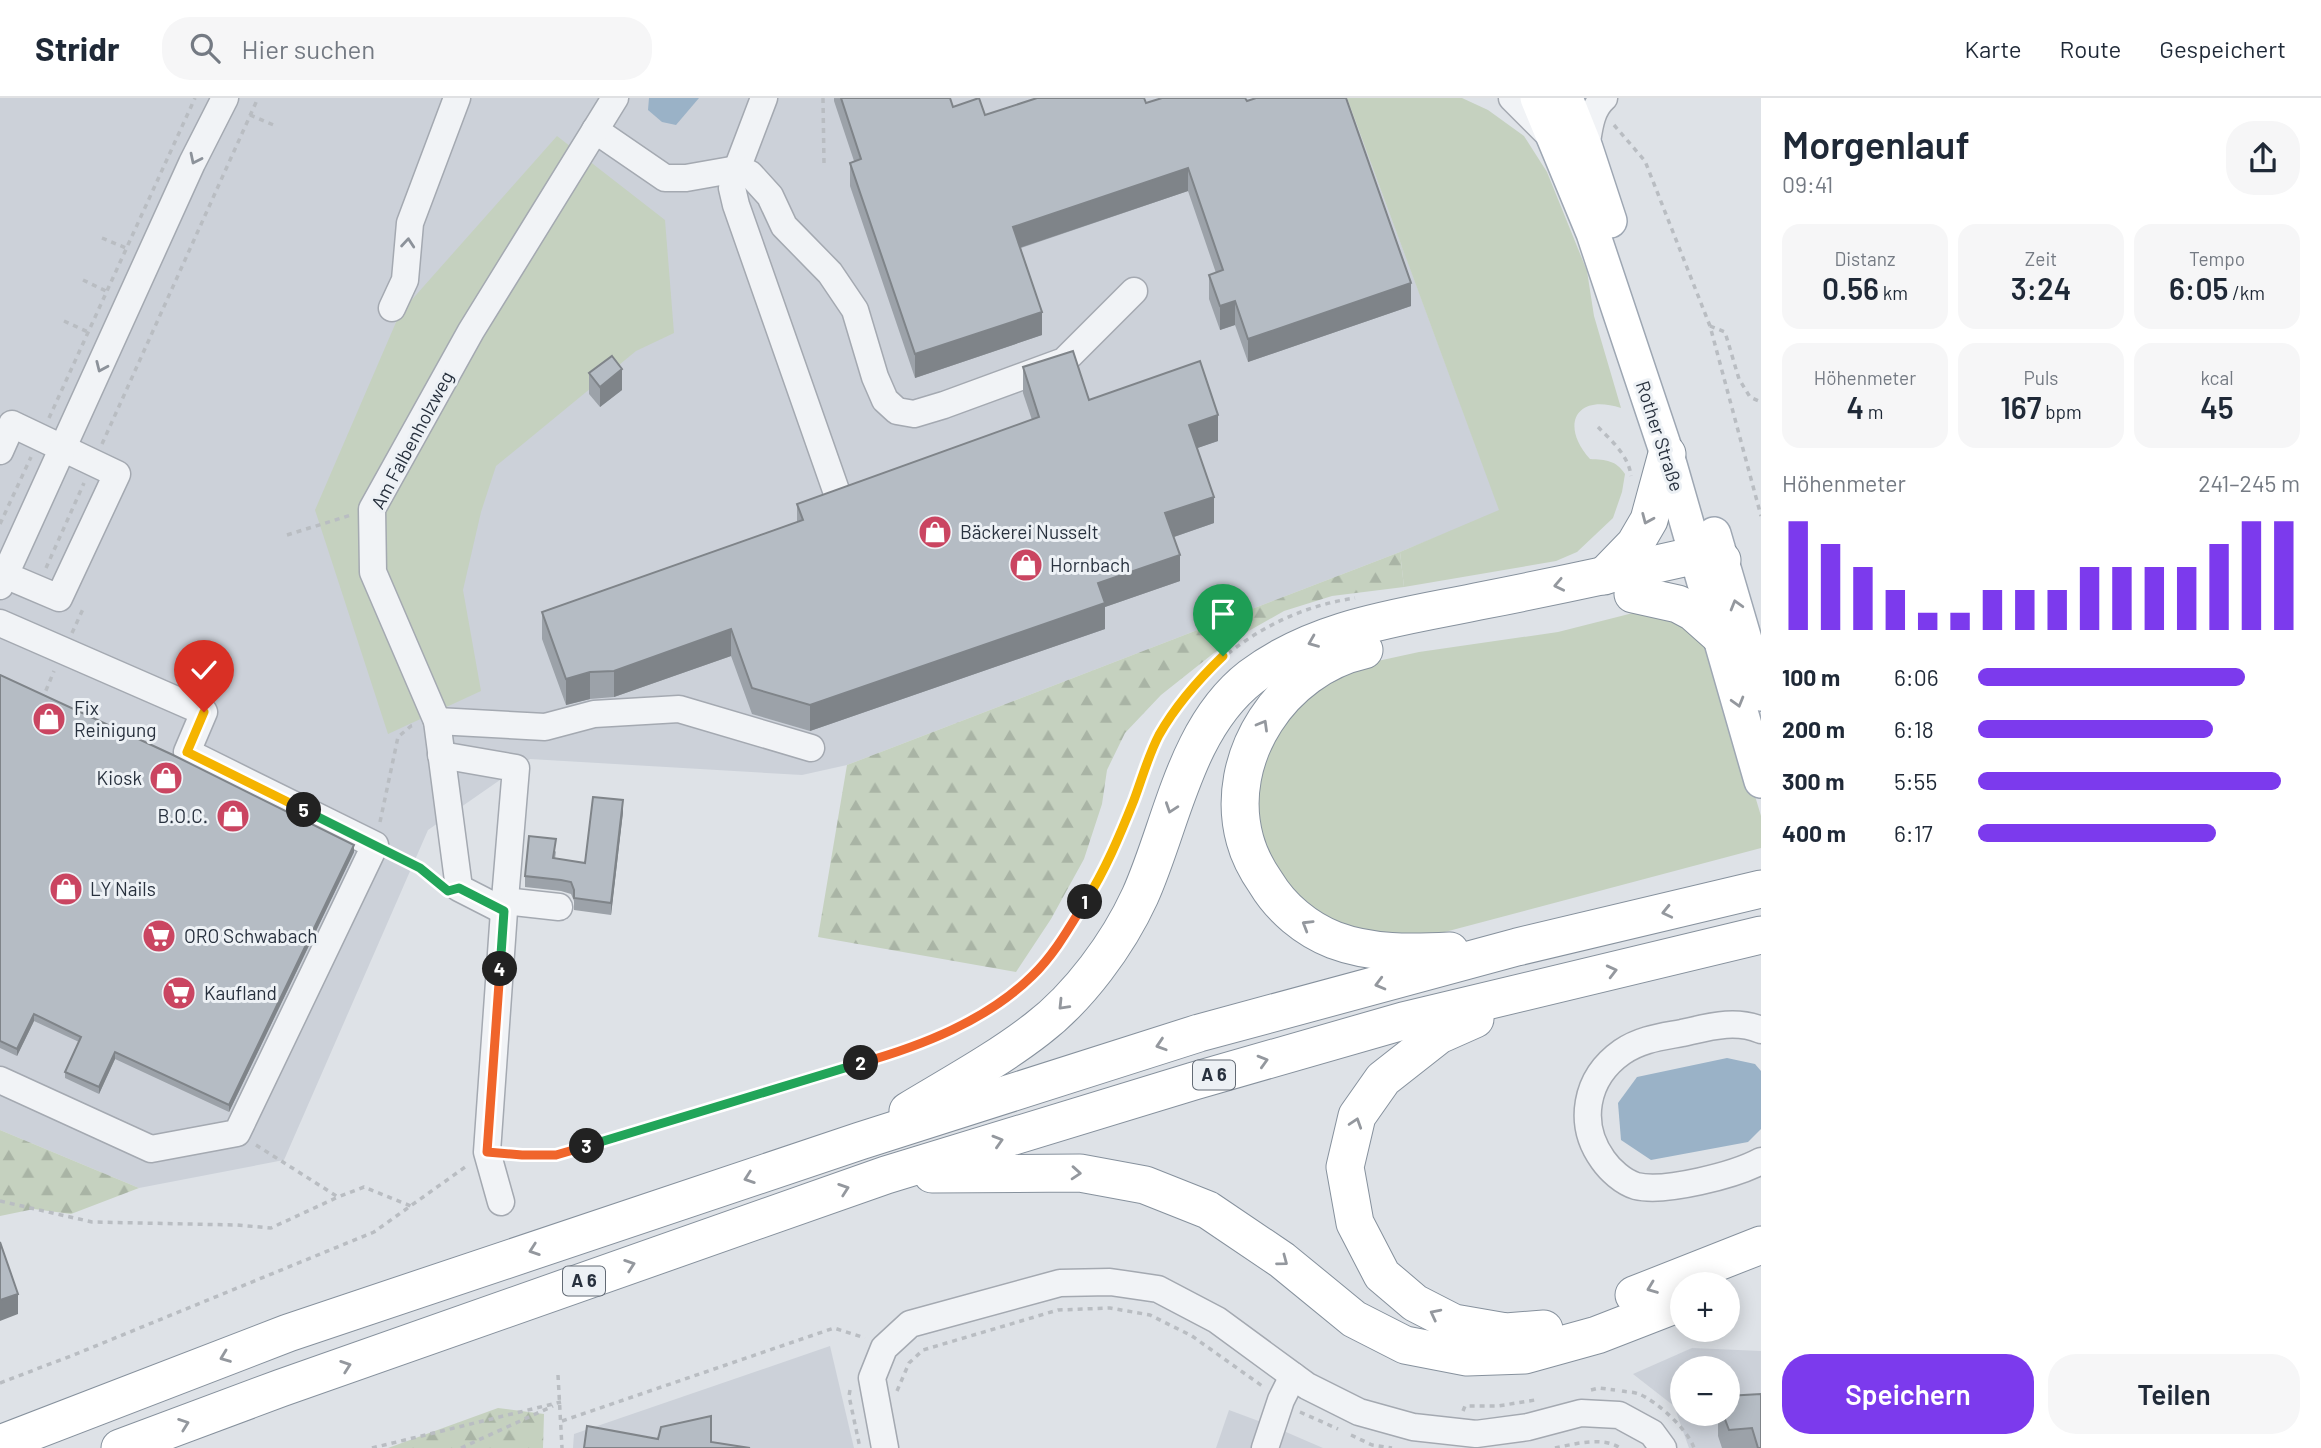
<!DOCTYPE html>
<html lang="de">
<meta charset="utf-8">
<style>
:root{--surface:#fff;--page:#f6f6f7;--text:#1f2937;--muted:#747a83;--line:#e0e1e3;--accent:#7c3aed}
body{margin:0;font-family:Barlow,sans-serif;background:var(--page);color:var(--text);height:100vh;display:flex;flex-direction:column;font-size:26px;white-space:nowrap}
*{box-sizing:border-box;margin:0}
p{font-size:23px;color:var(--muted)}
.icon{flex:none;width:38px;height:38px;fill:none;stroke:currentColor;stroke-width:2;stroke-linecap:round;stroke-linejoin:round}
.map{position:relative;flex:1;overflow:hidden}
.side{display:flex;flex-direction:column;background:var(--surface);width:560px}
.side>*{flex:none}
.controls{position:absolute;left:1670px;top:1174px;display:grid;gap:14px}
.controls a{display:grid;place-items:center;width:70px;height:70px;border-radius:50%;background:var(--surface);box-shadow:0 4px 18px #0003;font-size:35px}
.pin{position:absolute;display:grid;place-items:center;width:60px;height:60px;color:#fff;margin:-72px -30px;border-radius:50% 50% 50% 0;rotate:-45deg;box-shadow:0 0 7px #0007}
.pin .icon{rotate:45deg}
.km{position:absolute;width:35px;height:35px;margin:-18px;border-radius:50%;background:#222;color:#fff;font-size:19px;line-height:35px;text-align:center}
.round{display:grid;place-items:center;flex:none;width:74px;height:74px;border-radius:28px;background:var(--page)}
.overview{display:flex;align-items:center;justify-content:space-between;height:119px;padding:0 21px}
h1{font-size:38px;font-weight:600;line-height:52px}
.figures{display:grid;grid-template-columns:repeat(3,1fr);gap:10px;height:119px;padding:7px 21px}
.figures div{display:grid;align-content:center;border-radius:18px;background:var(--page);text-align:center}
.figures b{font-size:30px;font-weight:600}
.figures small{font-size:19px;font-weight:400}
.figures p{font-size:19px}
.chart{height:196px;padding:14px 21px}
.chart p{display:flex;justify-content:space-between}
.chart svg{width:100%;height:126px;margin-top:7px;stroke:var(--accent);stroke-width:6}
.cta{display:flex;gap:14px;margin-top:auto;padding:14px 21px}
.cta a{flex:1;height:80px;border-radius:28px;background:var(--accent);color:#fff;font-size:28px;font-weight:600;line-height:80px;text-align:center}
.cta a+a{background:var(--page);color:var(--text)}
ul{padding:0 21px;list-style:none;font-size:23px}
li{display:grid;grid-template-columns:112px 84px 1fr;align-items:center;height:52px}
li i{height:18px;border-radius:9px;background:var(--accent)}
header{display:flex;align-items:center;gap:42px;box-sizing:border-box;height:98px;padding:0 35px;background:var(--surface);border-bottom:2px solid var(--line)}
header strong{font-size:33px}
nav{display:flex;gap:38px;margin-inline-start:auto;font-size:24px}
.search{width:490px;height:63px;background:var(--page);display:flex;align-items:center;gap:18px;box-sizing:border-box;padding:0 24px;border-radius:28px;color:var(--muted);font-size:26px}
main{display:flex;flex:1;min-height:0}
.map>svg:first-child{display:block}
.built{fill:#ccd1d9;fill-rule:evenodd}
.grass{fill:#c5d1bf}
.forest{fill:url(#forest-firs)}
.water{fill:#9ab2c7}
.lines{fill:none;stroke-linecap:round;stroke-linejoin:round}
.minor-casing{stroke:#a4a9b1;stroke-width:29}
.major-casing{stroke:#9ea7b3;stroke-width:36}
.highway-casing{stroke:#86919d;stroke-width:39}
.path{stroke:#b9bdc2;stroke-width:3.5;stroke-dasharray:5 5;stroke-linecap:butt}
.minor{stroke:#f1f3f6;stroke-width:26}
.major{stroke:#fff;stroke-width:33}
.highway{stroke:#fff;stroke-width:37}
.wall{fill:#9ca2a9}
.shaded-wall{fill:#7f8489}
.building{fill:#b5bcc4;stroke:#7f8489;stroke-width:2}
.oneway{stroke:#8c929a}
.oneway2{stroke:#94989e}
.split-1-casing{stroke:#fff;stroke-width:14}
.split-2-casing{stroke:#fff;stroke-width:14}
.split-3-casing{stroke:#fff;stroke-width:14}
.split-4-casing{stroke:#fff;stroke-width:14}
.split-5-casing{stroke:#fff;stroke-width:14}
.split-6-casing{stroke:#fff;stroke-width:14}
.split-1{stroke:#f5b400;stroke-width:9}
.split-2{stroke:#f0652b;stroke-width:9}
.split-3{stroke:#22a559;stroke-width:9}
.split-4{stroke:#f0652b;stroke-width:9}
.split-5{stroke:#22a559;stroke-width:9}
.split-6{stroke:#f5b400;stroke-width:9}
.labels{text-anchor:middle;stroke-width:6;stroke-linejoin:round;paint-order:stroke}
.shield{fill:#edf1f5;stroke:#636b75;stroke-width:2}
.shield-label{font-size:18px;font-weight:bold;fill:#28313e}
.street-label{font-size:19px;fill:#28313e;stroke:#edf1f5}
.poi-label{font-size:19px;fill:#28313e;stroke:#edf1f5;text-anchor:start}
</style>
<header>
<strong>Stridr</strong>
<div class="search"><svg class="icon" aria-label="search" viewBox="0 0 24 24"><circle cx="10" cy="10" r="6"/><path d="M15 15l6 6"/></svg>Hier suchen</div>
<nav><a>Karte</a><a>Route</a><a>Gespeichert</a></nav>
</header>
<main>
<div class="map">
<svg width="1761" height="1350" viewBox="0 0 1761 1350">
<defs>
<pattern id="forest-firs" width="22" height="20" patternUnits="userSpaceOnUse" patternTransform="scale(1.75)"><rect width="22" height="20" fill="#c5d1bf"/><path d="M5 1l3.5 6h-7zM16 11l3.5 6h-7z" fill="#a9b4a5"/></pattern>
</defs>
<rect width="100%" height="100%" fill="#dee2e7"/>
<g class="built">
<polygon points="0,0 1347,0 1500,413 1400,454 847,667 802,677 530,661 428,732 284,1062 139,1090 0,1032"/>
<polygon points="830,1248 854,1350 573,1350 574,1336"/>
<path d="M1692,1250L1761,1253V1350H1689L1674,1308L1633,1276ZM1682,1270H1727V1316H1682Z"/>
<polygon points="1229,1312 1272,1328 1323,1350 1216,1350"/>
</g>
<g class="grass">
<path d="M1347,0H1462L1488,12L1524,38L1547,74L1587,173L1594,218L1621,310C1575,295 1560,328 1590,361C1606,362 1616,362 1625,376L1622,394L1613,420L1577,454L1556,463L1404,489L1400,454L1499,412Z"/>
<polygon points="557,38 665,122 674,235 636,253 496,368 481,414 463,492 481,593 388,636 315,412 400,215"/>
<polygon points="1637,514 1679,524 1713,557 1761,718 1761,750 1441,835 1410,842 1347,836 1285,796 1250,707 1257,664 1286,612 1350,569 1419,554 1558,534"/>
</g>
<g class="forest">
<polygon points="1400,454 1404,489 1332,498 1284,513 1224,547 1161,597 1125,635 1107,672 1102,706 1084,761 1051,821 1016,874 818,839 847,667"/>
<polygon points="0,1032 139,1090 71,1116 34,1111 0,1118"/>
<polygon points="498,1310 544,1316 543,1350 388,1350"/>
</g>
<g class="water">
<polygon points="649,0 699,0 676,27 662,24 648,12"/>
<polygon points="1727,960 1755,966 1761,973 1761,1031 1748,1044 1651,1062 1621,1042 1618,1005 1637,979"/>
</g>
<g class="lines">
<defs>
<g id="minor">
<polyline points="764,0 737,71 732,90 736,107 839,401"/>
<polyline points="1512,0 1548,36"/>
<polyline points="595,32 665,80 686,80 737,71 750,76 770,98 784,128 830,175 855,212 875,279 885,302 897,313 914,316 944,307 1064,263 1134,193"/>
<path d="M1586,50C1589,33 1590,12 1604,0"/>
<polyline points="392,210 405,182 410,125 457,0"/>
<polyline points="0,353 12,326 117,376 59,500 0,475"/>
<polyline points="0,488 192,65 225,0"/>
<polyline points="0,525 204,614 187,654 375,747 237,1035 151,1051 0,982"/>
<polyline points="437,623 545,629 594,616 679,611 811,650"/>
<polyline points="441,657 516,670 504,813 487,1054 501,1104"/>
<polyline points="505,803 559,809"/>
<polyline points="504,813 459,790 437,623 373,474 372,411 471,233 615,0"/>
<path d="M1761,932C1735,921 1709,929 1682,935C1661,939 1641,941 1622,954C1585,980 1577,1026 1603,1062C1610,1072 1623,1084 1636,1088C1665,1095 1735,1077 1761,1063"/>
<polyline points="885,1350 872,1280 884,1250 910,1226 1060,1185 1110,1184 1158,1191 1217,1222 1307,1288 1359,1314 1413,1329 1476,1336 1528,1329 1581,1315 1619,1317 1652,1335 1663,1350"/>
<polyline points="1265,1350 1281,1302 1293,1278"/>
</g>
<g id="major">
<polyline points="1537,0 1593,135 1667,356 1761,683"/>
<polyline points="1566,0 1586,50 1610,123"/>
<polyline points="1714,436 1761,596"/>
</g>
<g id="highway">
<polyline points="1604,478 1635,446 1649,422 1667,356"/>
<polyline points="1633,496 1678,506 1693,514 1720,538"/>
<path d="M1364,552C1283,570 1222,659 1245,742C1249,757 1257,772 1266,785C1281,810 1306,831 1334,842C1371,856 1411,855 1450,853"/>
<polyline points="1475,921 1439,937 1383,981 1357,1018 1345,1069 1355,1125 1382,1177 1415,1205 1454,1225 1506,1234 1544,1231"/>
<path d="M908,1013C951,987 997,962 1037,931C1079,899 1118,846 1140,798C1172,727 1185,630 1251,579C1318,528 1405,519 1485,502C1556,488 1626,473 1697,457L1722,462"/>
<polyline points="932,1076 1080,1075 1145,1087 1208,1112 1282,1162 1354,1221 1405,1247 1467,1259 1525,1257 1597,1237 1682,1204"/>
<polyline points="1634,1197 1761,1147"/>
<polyline points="0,1346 288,1235 860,1043 1199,935 1517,849 1761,791"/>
<polyline points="120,1350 281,1290 886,1077 1194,983 1403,923 1761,837"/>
</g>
</defs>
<use href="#minor" class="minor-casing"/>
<use href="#major" class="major-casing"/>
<use href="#highway" class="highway-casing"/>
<g class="path">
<polyline points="823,0 824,67"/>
<polyline points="250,17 276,28"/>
<polyline points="1614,27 1645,63 1710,228 1761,418"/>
<polyline points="102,140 126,150"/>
<polyline points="83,182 106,193"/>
<polyline points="64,223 88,234"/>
<polyline points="1710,228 1725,234 1739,281 1750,299 1761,304"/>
<polyline points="49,320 195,0"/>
<path d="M1598,329C1611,342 1629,358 1631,378"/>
<polyline points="102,346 258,0"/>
<polyline points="0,426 31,359"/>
<polyline points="287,437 351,417"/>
<polyline points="46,470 84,385"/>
<polyline points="72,535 83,511"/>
<polyline points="42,602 54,573"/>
<polyline points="380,724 398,639 411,628 415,627"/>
<polyline points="396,757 420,770 436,783"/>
<polyline points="256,1047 338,1099 364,1089 411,1108"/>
<path d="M510,1056L556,1057C632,1034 707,1010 783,988C856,967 942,948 1003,902C1064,856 1101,785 1128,716C1139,690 1146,662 1159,637C1200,564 1272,512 1355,500"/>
<polyline points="0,1103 92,1124 237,1127 271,1130 338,1099"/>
<polyline points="558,1277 562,1350"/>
<polyline points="0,1285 76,1256 374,1134 468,1067"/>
<polyline points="850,1292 849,1298 860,1350"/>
<polyline points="1591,1292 1599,1290 1615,1292"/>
<polyline points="897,1293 909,1265 923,1252 1058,1212 1110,1210 1150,1217 1192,1238 1265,1290"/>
<path d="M1622,1293C1627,1294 1634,1294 1639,1296C1657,1303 1688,1332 1694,1350"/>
<polyline points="1463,1313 1465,1308 1498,1308 1535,1302"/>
<polyline points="1300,1314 1338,1331"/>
<polyline points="562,1323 834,1230 865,1240"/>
<polyline points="1351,1337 1372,1347 1392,1350"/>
<polyline points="372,1350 561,1304"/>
<polyline points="461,1350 553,1308"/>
<path d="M1555,1350C1574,1346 1603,1338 1620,1350"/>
</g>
<use href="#minor" class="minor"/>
<use href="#major" class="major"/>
<use href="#highway" class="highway"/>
</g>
<g class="wall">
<polygon points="834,0 950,0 953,9 985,17 1146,5 1247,3 1411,208 1248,264 1235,227 1220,232 1209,201 1209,177 1216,175 1188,93 1021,150 1042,237 915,280 850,88 850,65 854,63 834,3"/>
<polygon points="1023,269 1089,302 1218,343 1197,350 1214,425 1174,439 1180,483 1105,509 1105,531 810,633 752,616 731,558 614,599 590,601 566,607 542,541 542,514 797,424 797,406 1032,322 1023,295"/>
<polygon points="589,275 622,292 600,309 589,296"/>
<polygon points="0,577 354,754 229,1014 115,961 99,996 65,980 65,974 79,944 34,923 17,958 0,950"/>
<polygon points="623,714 611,817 574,812 574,803 571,796 561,793 525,789 525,778 556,753 555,761 585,765"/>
<polygon points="1761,1296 1761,1350 1722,1350 1718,1338 1718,1316 1727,1316"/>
</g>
<g class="shaded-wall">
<polygon points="1188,70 1188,93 1013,152 1013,129"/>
<polygon points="1411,185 1411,208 1248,264 1248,241"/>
<polygon points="1235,203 1235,227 1220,232 1220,208"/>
<polygon points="1042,214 1042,237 915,280 915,256"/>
<polygon points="622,271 622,292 600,309 600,289"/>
<polygon points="1218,317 1218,343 1189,353 1189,327"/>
<polygon points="1214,399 1214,425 1165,442 1165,415"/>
<polygon points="1180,457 1180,483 1105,509 1105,531 810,633 810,607 1098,485"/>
<polygon points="731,531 731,558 614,599 614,573"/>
<polygon points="590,574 590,601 566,607 566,581"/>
<polygon points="623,702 623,714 611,817 611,805"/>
<polygon points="354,747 354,754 229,1014 229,1007"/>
<polygon points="34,916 34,923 17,958 17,951"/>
<polygon points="115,954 115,961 99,996 99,989"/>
<polygon points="18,1196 18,1216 0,1223 0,1202"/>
</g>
<g class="building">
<polygon points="841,0 950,0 953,9 979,0 985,17 1037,0 1144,0 1146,5 1162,0 1245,0 1247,3 1256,0 1346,0 1411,185 1248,241 1235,203 1220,208 1209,177 1223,172 1188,70 1013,129 1042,214 915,256 850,65 861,61"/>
<polygon points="1073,253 1089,302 1200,263 1218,317 1189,327 1214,399 1165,415 1180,457 1098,485 1105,505 810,607 752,590 731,531 614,573 590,574 566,581 542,514 803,422 797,406 1039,319 1023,269"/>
<polygon points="612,258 622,271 600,289 589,275"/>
<polygon points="0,577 173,657 354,747 229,1007 115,954 99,989 65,974 81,939 34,916 17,951 0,943"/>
<polygon points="593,699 623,702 611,805 574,800 574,792 571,784 561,782 525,778 529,738 556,741 553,760 585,765"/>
<polygon points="0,1144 18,1196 0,1202"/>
<polygon points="1761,1296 1761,1350 1758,1350 1752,1330 1729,1332 1723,1316 1727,1316 1727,1298"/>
<polygon points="711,1318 711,1344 750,1350 584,1350 587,1328 658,1341 661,1329"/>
</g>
<defs><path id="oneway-chevron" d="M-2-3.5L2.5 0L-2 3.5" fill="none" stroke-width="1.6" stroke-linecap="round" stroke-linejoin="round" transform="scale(1.75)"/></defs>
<g class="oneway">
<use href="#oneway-chevron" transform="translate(195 61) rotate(116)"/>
<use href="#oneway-chevron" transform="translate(408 145) rotate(-85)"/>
<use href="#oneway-chevron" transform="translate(101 269) rotate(114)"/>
</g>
<g class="oneway2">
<use href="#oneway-chevron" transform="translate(1647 421) rotate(113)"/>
<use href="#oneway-chevron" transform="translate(1559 487) rotate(168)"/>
<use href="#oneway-chevron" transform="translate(1736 507) rotate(-106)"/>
<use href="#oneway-chevron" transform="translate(1313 544) rotate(158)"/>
<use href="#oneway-chevron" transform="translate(1738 604) rotate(74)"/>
<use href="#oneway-chevron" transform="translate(1263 627) rotate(-60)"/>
<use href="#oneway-chevron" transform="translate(1171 710) rotate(109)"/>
<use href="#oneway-chevron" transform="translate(1667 814) rotate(167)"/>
<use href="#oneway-chevron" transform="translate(1307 827) rotate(-149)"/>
<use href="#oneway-chevron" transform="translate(1612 873) rotate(-14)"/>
<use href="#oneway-chevron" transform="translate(1380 886) rotate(165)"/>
<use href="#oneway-chevron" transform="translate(1063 907) rotate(134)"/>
<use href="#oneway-chevron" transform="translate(1161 947) rotate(162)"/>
<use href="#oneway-chevron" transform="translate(1263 963) rotate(-16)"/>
<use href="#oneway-chevron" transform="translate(1356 1025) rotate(-72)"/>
<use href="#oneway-chevron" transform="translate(998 1043) rotate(-17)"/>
<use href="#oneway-chevron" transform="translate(1076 1075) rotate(4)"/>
<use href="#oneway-chevron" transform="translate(749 1080) rotate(161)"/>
<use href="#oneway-chevron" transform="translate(844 1091) rotate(-19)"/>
<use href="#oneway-chevron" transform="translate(534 1152) rotate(161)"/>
<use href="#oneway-chevron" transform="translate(1283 1163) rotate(37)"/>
<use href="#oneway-chevron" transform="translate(630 1167) rotate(-19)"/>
<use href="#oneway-chevron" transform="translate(1652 1190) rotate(159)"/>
<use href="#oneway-chevron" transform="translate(1435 1216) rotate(-153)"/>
<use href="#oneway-chevron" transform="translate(225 1259) rotate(159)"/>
<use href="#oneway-chevron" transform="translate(346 1268) rotate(-19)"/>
<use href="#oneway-chevron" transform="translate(184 1326) rotate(-20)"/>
</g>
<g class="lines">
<defs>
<path id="split-1" d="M1085,804C1105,773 1120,737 1134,702C1142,681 1148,658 1159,637C1176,607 1198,582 1223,558"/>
<path id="split-2" d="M861,965C921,948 986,923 1032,878C1054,857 1069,830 1085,804"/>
<polyline id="split-3" points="587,1048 861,965"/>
<polyline id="split-4" points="500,871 487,1054 522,1057 556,1057 587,1048"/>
<polyline id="split-5" points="304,712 420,770 448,793 459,790 504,813 500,871"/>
<polyline id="split-6" points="204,614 187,654 304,712"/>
</defs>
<use href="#split-1" class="split-1-casing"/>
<use href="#split-2" class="split-2-casing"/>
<use href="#split-3" class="split-3-casing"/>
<use href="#split-4" class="split-4-casing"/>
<use href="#split-5" class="split-5-casing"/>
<use href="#split-6" class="split-6-casing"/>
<use href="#split-1" class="split-1"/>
<use href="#split-2" class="split-2"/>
<use href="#split-3" class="split-3"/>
<use href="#split-4" class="split-4"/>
<use href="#split-5" class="split-5"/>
<use href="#split-6" class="split-6"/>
</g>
<defs>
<symbol id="shop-disc" viewBox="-11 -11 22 22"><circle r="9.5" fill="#ca4561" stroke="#edf1f5"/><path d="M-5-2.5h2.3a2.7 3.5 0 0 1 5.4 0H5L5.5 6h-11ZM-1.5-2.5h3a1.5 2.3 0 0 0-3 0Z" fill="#fff"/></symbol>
<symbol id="supermarket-disc" viewBox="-11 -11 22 22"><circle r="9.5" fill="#ca4561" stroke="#edf1f5"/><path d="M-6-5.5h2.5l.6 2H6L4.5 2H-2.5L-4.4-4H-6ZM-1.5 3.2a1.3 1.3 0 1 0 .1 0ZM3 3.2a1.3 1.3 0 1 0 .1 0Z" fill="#fff"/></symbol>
</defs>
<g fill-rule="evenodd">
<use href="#shop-disc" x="916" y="415" width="38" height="38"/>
<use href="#shop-disc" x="1007" y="448" width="38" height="38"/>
<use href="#shop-disc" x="30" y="602" width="38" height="38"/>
<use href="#shop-disc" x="147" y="661" width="38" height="38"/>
<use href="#shop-disc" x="214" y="699" width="38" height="38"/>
<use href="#shop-disc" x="47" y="772" width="38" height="38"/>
<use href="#supermarket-disc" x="140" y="819" width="38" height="38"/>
<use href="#supermarket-disc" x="160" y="876" width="38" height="38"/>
</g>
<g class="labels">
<g class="shield">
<rect x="1193" y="962.5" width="42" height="29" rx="5"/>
<rect x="563" y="1168.5" width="42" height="29" rx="5"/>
</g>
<g class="shield-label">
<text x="1214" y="983">A 6</text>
<text x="584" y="1189">A 6</text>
</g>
<g class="street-label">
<text transform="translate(1660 338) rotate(72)" y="7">Rother Straße</text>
<text transform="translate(412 342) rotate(-62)" y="7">Am Falbenholzweg</text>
</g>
<g class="poi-label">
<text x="960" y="441">Bäckerei Nusselt</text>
<text x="1050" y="474">Hornbach</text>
<text x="74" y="617">Fix<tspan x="74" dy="22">Reinigung</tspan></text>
<text x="142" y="687" text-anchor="end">Kiosk</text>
<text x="208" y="725" text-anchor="end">B.O.C.</text>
<text x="90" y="798">LY Nails</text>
<text x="184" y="845">ORO Schwabach</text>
<text x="204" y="902">Kaufland</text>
</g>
</g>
</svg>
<div class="controls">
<a>+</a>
<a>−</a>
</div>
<div class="pin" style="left:1223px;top:558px;background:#1e9e55"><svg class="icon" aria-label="arrive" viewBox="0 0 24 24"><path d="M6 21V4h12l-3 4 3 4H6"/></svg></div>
<div class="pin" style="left:204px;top:614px;background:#d93025"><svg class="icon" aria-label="check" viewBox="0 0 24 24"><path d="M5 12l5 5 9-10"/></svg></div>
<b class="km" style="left:1085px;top:804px">1</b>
<b class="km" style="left:861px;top:965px">2</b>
<b class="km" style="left:587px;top:1048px">3</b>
<b class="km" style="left:500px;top:871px">4</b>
<b class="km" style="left:304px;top:712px">5</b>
</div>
<section class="side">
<div class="overview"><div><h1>Morgenlauf</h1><p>09:41</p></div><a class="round"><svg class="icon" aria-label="share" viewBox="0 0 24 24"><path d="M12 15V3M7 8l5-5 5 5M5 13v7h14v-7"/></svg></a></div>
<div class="figures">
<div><p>Distanz</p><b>0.56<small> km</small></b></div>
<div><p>Zeit</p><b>3:24</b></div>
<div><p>Tempo</p><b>6:05<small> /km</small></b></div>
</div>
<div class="figures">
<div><p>Höhenmeter</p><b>4<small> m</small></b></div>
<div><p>Puls</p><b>167<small> bpm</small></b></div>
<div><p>kcal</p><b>45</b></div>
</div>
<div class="chart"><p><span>Höhenmeter</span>241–245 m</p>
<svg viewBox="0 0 160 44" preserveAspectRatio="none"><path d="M5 44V6M15 44V14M25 44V22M35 44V30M45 44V38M55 44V38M65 44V30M75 44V30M85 44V30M95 44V22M105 44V22M115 44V22M125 44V22M135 44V14M145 44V6M155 44V6"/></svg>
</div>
<ul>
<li><b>100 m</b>6:06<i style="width:83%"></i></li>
<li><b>200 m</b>6:18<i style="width:73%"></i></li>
<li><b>300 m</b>5:55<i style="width:94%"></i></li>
<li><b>400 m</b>6:17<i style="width:74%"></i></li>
</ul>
<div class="cta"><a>Speichern</a><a>Teilen</a></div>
</section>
</main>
